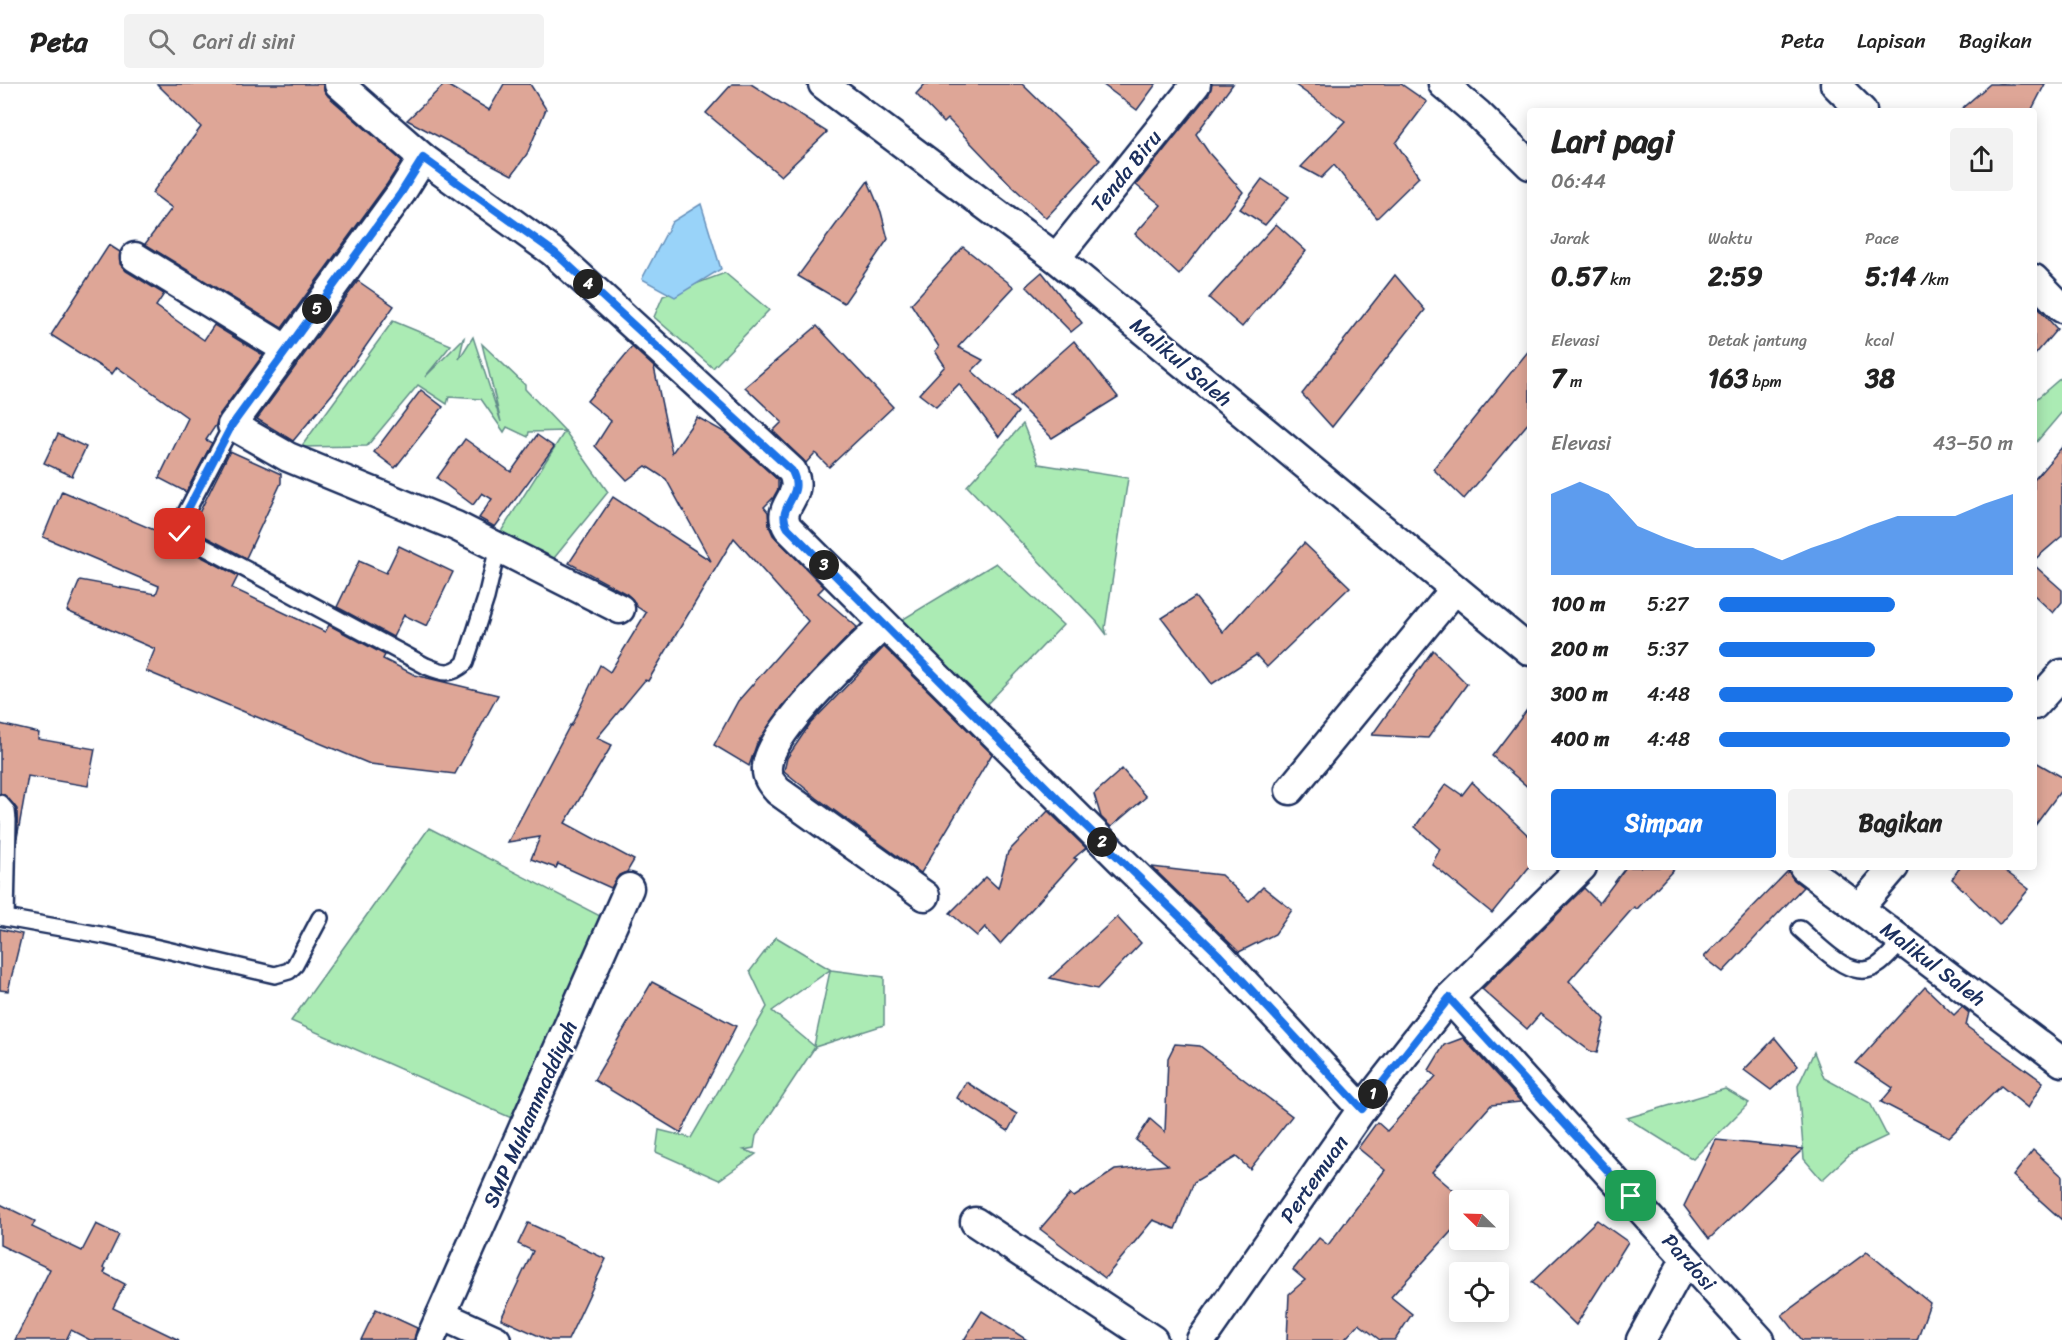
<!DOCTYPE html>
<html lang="id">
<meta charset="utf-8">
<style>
:root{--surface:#fff;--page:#f2f2f2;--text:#222;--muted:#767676;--line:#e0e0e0;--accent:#1a73e8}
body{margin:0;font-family:Sriracha,sans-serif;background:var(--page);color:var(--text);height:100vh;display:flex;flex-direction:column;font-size:22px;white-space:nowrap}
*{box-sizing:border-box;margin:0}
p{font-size:20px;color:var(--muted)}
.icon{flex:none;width:33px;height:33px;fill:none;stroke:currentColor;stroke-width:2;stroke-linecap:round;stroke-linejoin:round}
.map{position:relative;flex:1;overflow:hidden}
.sheet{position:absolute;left:1527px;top:24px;width:510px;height:762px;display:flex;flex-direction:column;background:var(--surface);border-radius:6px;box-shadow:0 3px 15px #0003}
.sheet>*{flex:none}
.needle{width:39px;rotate:293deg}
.fabs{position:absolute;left:1449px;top:1106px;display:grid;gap:12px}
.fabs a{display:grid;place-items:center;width:60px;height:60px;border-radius:6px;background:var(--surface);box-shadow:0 3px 15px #0003;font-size:30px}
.pin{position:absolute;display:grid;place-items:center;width:51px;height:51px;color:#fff;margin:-26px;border-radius:12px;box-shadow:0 3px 9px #0006}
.km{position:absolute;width:30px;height:30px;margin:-15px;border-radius:50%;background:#222;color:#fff;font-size:16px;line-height:30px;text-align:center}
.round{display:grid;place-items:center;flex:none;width:63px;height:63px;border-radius:6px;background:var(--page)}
.summary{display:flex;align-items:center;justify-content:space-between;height:102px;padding:0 24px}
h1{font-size:33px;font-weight:700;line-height:45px}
.stats{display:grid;grid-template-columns:repeat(3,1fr);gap:9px;height:102px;padding:6px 24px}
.stats div{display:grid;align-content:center}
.stats b{font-size:26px;font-weight:700}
.stats small{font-size:16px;font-weight:400}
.stats p{font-size:16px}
.chart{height:168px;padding:12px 24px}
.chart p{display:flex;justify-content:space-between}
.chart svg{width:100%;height:108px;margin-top:6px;fill:var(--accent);opacity:.7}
.primary-button{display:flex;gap:12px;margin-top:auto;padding:12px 24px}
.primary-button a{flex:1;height:69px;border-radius:6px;background:var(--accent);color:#fff;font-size:24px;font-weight:700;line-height:69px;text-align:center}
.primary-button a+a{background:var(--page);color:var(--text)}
ul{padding:0 24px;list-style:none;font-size:20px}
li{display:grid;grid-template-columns:96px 72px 1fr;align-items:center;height:45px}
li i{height:15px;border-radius:8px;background:var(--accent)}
header{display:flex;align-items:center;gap:36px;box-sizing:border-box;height:84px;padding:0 30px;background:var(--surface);border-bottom:2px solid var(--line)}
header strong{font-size:28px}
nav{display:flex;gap:33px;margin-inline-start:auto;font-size:21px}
.search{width:420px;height:54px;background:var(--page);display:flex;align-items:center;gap:15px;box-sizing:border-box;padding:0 21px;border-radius:6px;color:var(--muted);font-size:22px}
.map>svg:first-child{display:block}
.green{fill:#abebb4;stroke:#638d89;stroke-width:1.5;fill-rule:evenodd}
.water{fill:#99d3f9;stroke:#6791bb;stroke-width:1.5}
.building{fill:#dea697;stroke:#1b2f5e;stroke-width:1.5}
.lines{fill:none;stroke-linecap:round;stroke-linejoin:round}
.service-casing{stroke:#1b2f5e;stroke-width:20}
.minor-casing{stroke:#1b2f5e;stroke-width:33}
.service{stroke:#fff;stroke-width:15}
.minor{stroke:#fff;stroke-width:28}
.route-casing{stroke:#fff;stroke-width:12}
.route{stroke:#1a73e8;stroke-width:8}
.labels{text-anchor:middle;stroke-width:4.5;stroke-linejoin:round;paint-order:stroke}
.street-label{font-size:21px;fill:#1b2f5e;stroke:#fff}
</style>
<header>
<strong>Peta</strong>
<div class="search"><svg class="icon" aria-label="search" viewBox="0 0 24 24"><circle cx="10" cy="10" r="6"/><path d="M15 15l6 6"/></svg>Cari di sini</div>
<nav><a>Peta</a><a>Lapisan</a><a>Bagikan</a></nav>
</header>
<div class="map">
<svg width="2062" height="1256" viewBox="0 0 2062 1256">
<rect width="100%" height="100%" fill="#fff"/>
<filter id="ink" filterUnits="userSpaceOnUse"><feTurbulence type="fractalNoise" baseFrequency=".0167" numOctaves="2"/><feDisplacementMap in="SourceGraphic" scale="12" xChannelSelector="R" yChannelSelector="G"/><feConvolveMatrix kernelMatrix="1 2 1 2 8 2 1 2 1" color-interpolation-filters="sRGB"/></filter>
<g filter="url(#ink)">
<g class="green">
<polygon points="725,189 769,226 713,284 654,233 663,212"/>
<polygon points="393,237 451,261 425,293 464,254 459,275 473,253 501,338 482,260 525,301 525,305 565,347 608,408 550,479 500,449 565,347 529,348 528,353 507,343 504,348 481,315 449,313 447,320 418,301 367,362 301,363"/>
<polygon points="2062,293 2062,328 2034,361 2034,317"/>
<polygon points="1023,340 1039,380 1128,394 1105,544 1107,551 1097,538 967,402"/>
<polygon points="996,479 1063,541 985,622 895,540"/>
<polygon points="429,744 604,834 516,1036 291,937"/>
<path d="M776,853L831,886L884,893V941L815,963L756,1052L754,1064L744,1066L756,1070L719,1096L656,1068L659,1046L691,1054L767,923L750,887ZM830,886V887L814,962L772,927Z"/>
<polygon points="1814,968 1824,994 1870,1019 1887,1052 1851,1069 1822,1096 1804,1075 1798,1002"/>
<polygon points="1725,1005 1749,1019 1693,1075 1627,1034"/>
</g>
<polygon class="water" points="701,120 721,185 675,213 642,195 672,138"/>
<g class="building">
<polygon points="157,0 323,0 324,6 328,12 402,77 387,100 282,244 145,160 172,124 152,109 201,43"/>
<polygon points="445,0 489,26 504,0 530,0 546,25 527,70 512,91 407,36"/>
<polygon points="732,0 751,0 827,48 781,92 706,29"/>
<polygon points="925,0 1022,0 1100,76 1046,134 1011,101 948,35 944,39 916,10"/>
<polygon points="1102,0 1156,0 1137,26"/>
<polygon points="1212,0 1233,0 1196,50 1209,69 1243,108 1179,191 1135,150 1161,121 1136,101 1209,10"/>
<polygon points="1294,0 1401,0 1427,18 1396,59 1419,93 1377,134 1334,81 1321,94 1301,83 1345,37"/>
<polygon points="1990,0 2045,0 2031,27 1959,27"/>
<polygon points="1262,95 1289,113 1265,141 1240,125"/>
<polygon points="868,97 881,128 888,155 844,219 798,192"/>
<polygon points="1276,140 1306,167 1242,243 1209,214"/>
<polygon points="109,161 120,168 120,180 126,187 164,210 156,222 204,256 214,241 263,271 219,331 216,341 206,356 212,359 186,408 159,394 188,334 117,283 112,290 51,251"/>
<polygon points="963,163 1014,203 958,263 983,276 972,287 1018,328 999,353 959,300 936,323 919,310 945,282 935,267 939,263 911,220"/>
<polygon points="1042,188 1082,239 1071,248 1026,202"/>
<polygon points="1395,191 1425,226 1332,343 1302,310"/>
<polygon points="358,197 394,222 333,309 293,357 257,335"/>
<polygon points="2034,219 2057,245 2034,272"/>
<polygon points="817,242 893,323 829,383 815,369 806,379 773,347 782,338 745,303"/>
<polygon points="1074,257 1118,313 1052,354 1011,313"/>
<polygon points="632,263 654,283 672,369 697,333 726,349 778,396 778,405 773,414 764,423 768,428 769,442 773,451 824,503 818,509 857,543 784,620 757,659 749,682 714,661 738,617 808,537 734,454 648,597 645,596 597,654 612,661 565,739 634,776 627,788 619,791 611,804 558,780 556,784 531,775 540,753 508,758 570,641 571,642 600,581 610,588 646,529 636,522 633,516 627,510 569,479 613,413 711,477 666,395 646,382 627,396 595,362 611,337 587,317"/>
<polygon points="1530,265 1530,337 1464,415 1433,385"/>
<polygon points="421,306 443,323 395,384 374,368"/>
<polygon points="58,350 86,363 72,392 44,379"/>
<polygon points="537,351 554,363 495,443 479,434 492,415 482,409 473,421 437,394 465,355 511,388"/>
<polygon points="2062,363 2062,452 2034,476 2034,396"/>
<polygon points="230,367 281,390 281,399 246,474 191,445"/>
<polygon points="62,407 171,453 175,459 238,492 232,504 325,548 329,541 385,571 383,575 415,591 498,611 455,690 370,680 146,587 155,565 67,527 80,496 156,510 159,502 43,453"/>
<polygon points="1304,459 1350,503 1267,583 1256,571 1212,600 1162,534 1195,513 1223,548"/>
<polygon points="399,462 453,488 427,542 404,531 393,553 337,523 359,477 386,489"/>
<polygon points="2034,481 2062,506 2062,518 2053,529 2034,511"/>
<polygon points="884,563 992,670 921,789 817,714 784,687 787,674 810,640"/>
<polygon points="1433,566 1467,600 1428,654 1372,651"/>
<polygon points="1530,622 1530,705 1492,672"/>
<polygon points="0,640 39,649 38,655 95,665 88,702 28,692 17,754 17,725 7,713 0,709"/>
<polygon points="2034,677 2062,693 2062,705 2034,743"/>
<polygon points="1122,685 1146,713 1111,743 1101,733 1094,710"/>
<polygon points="1472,698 1530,753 1530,782 1492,829 1432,780 1440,765 1415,743 1446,700 1462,711"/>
<polygon points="1048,727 1086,764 1074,774 1077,775 1000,860 985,843 977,852 950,829 986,793 998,804 1008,768"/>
<polygon points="1152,783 1221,791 1249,817 1263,803 1292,826 1275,850 1239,868"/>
<polygon points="1626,783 1676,783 1637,825 1634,823 1569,897 1605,935 1597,969 1590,967 1540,930 1527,945 1482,905 1584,804 1599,819"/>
<polygon points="1960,783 2000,783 2029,805 1999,841 1952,795"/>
<polygon points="1788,787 1794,796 1803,803 1723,888 1704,873"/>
<polygon points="1117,833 1141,859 1097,905 1050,894"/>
<polygon points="0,845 22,850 8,907 0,906"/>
<polygon points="652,898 736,942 681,1049 594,996"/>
<polygon points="1925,903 1954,931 1962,923 1969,929 1966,942 2043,998 2028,1024 2001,1002 1949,1053 1881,1018 1893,1004 1856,979"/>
<polygon points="1463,954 1521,1018 1491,1021 1432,1088 1460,1112 1460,1138 1391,1213 1412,1230 1395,1256 1380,1256 1359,1240 1344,1256 1287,1256 1289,1210 1305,1196 1293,1186 1319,1154 1328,1161 1385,1086 1358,1064 1377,1038 1387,1047 1436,992 1429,986 1444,961"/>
<polygon points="1775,954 1798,982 1771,1006 1744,986"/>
<polygon points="1175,960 1200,962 1292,1032 1250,1085 1236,1073 1194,1098 1175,1145 1153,1136 1105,1194 1040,1145 1070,1110 1074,1113 1115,1086 1168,1081 1136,1056 1150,1035 1165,1048 1168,974"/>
<polygon points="966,998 1017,1030 1008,1047 957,1014"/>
<polygon points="1716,1056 1803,1065 1709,1155 1684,1122"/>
<polygon points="2033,1066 2062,1092 2062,1136 2013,1092"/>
<polygon points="0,1120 35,1137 32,1143 82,1167 96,1140 119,1151 103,1184 106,1185 104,1189 125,1200 113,1224 179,1256 90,1256 71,1246 66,1256 15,1256 50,1185 0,1161"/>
<polygon points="1597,1136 1628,1158 1576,1241 1532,1198"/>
<polygon points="528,1139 606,1175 568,1256 548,1256 501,1235 533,1167 518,1160"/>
<polygon points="1867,1168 1930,1219 1917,1256 1802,1256 1782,1231"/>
<polygon points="376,1225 417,1244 414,1256 361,1256"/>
<polygon points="982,1227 1027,1256 964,1256"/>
</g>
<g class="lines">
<defs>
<g id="service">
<path d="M232,341L179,442L180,450L426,582C443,589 451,592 465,579L486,514L498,463"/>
<polyline points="0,719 7,727 8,736 6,834"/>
<polyline points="0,833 106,852 275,891 289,887 295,881 320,834"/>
<path d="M1800,845C1819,861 1852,900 1878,881C1887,875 1894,865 1902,858"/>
</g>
<g id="minor">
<path d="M339,0L423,74L553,168L792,387C806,414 774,421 788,444L1121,776L1218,870L1362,1025"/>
<polyline points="823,0 1056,174 1530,567"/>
<polyline points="1443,0 1478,30 1530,81"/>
<polyline points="1835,0 1862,27"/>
<polyline points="423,74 401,109 232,341 288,373 456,442 620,525"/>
<polyline points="135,173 287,266"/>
<polyline points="1056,174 1196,0"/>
<polyline points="2034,195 2062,224"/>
<path d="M883,541C855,569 769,647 767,683C766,694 772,700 778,707L925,812"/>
<polyline points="2034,621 2062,590"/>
<polyline points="1290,706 1455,505"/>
<polyline points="1804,783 2062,978"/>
<polyline points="1859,824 1894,783"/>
<polyline points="1449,914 1760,1256"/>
<polyline points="975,1138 1153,1256"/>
<polyline points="441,1231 496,1256"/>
<polyline points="430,1256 629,804"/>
<polyline points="1201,1256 1362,1025 1449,914 1582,783"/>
<polyline points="1641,1256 1685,1176"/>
</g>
</defs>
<use href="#service" class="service-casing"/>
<use href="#minor" class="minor-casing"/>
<use href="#service" class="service"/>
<use href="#minor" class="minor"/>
</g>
</g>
<g class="lines" filter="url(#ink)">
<defs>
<path id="route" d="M180,450L179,442L232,341L401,109L423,74L554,168L792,387C806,414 774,422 788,444L1061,718L1218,870L1362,1025L1449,914L1631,1112"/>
</defs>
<use href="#route" class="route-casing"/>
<use href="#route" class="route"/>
</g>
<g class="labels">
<g class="street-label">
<text transform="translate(1126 87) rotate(-51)" y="7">Tenda Biru</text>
<text transform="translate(1181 278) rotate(40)" y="7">Malikul Saleh</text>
<text transform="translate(1933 880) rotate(37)" y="7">Malikul Saleh</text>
<text transform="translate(530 1030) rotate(-66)" y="7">SMP Muhammaddiyah</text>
<text transform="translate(1314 1095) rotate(-55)" y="7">Pertemuan</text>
<text transform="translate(1689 1178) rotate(48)" y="7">Pardosi</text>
</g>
</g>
</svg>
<div class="fabs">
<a><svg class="needle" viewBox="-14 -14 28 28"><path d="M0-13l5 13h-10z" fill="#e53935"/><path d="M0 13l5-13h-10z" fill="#767676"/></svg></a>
<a><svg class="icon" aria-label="locate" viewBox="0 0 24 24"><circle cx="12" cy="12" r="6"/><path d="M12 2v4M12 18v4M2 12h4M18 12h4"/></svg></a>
</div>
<div class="pin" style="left:1631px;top:1112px;background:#1e9e55"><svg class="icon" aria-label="arrive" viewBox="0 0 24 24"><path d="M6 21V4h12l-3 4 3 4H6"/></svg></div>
<div class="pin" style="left:180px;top:450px;background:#d93025"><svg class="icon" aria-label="check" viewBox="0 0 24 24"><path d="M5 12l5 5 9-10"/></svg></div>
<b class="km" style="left:1373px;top:1010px">1</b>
<b class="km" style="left:1102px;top:758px">2</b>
<b class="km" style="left:824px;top:481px">3</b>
<b class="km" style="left:588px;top:200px">4</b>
<b class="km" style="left:317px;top:225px">5</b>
<section class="sheet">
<div class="summary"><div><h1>Lari pagi</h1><p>06:44</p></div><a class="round"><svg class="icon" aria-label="share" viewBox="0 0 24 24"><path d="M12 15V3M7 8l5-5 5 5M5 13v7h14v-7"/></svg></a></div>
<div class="stats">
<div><p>Jarak</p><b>0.57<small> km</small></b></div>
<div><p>Waktu</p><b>2:59</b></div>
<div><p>Pace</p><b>5:14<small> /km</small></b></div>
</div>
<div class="stats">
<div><p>Elevasi</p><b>7<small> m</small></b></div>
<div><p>Detak jantung</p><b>163<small> bpm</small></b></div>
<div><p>kcal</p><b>38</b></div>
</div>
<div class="chart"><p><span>Elevasi</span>43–50 m</p>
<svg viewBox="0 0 160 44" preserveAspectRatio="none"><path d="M0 44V11L10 6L20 11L30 24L40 29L50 33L60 33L70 33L80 38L90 33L100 29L110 24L120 20L130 20L140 20L150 15L160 11V44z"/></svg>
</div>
<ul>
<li><b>100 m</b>5:27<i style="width:60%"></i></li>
<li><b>200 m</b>5:37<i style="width:53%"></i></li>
<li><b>300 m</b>4:48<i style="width:100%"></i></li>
<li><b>400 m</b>4:48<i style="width:99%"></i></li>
</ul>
<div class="primary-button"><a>Simpan</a><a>Bagikan</a></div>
</section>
</div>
